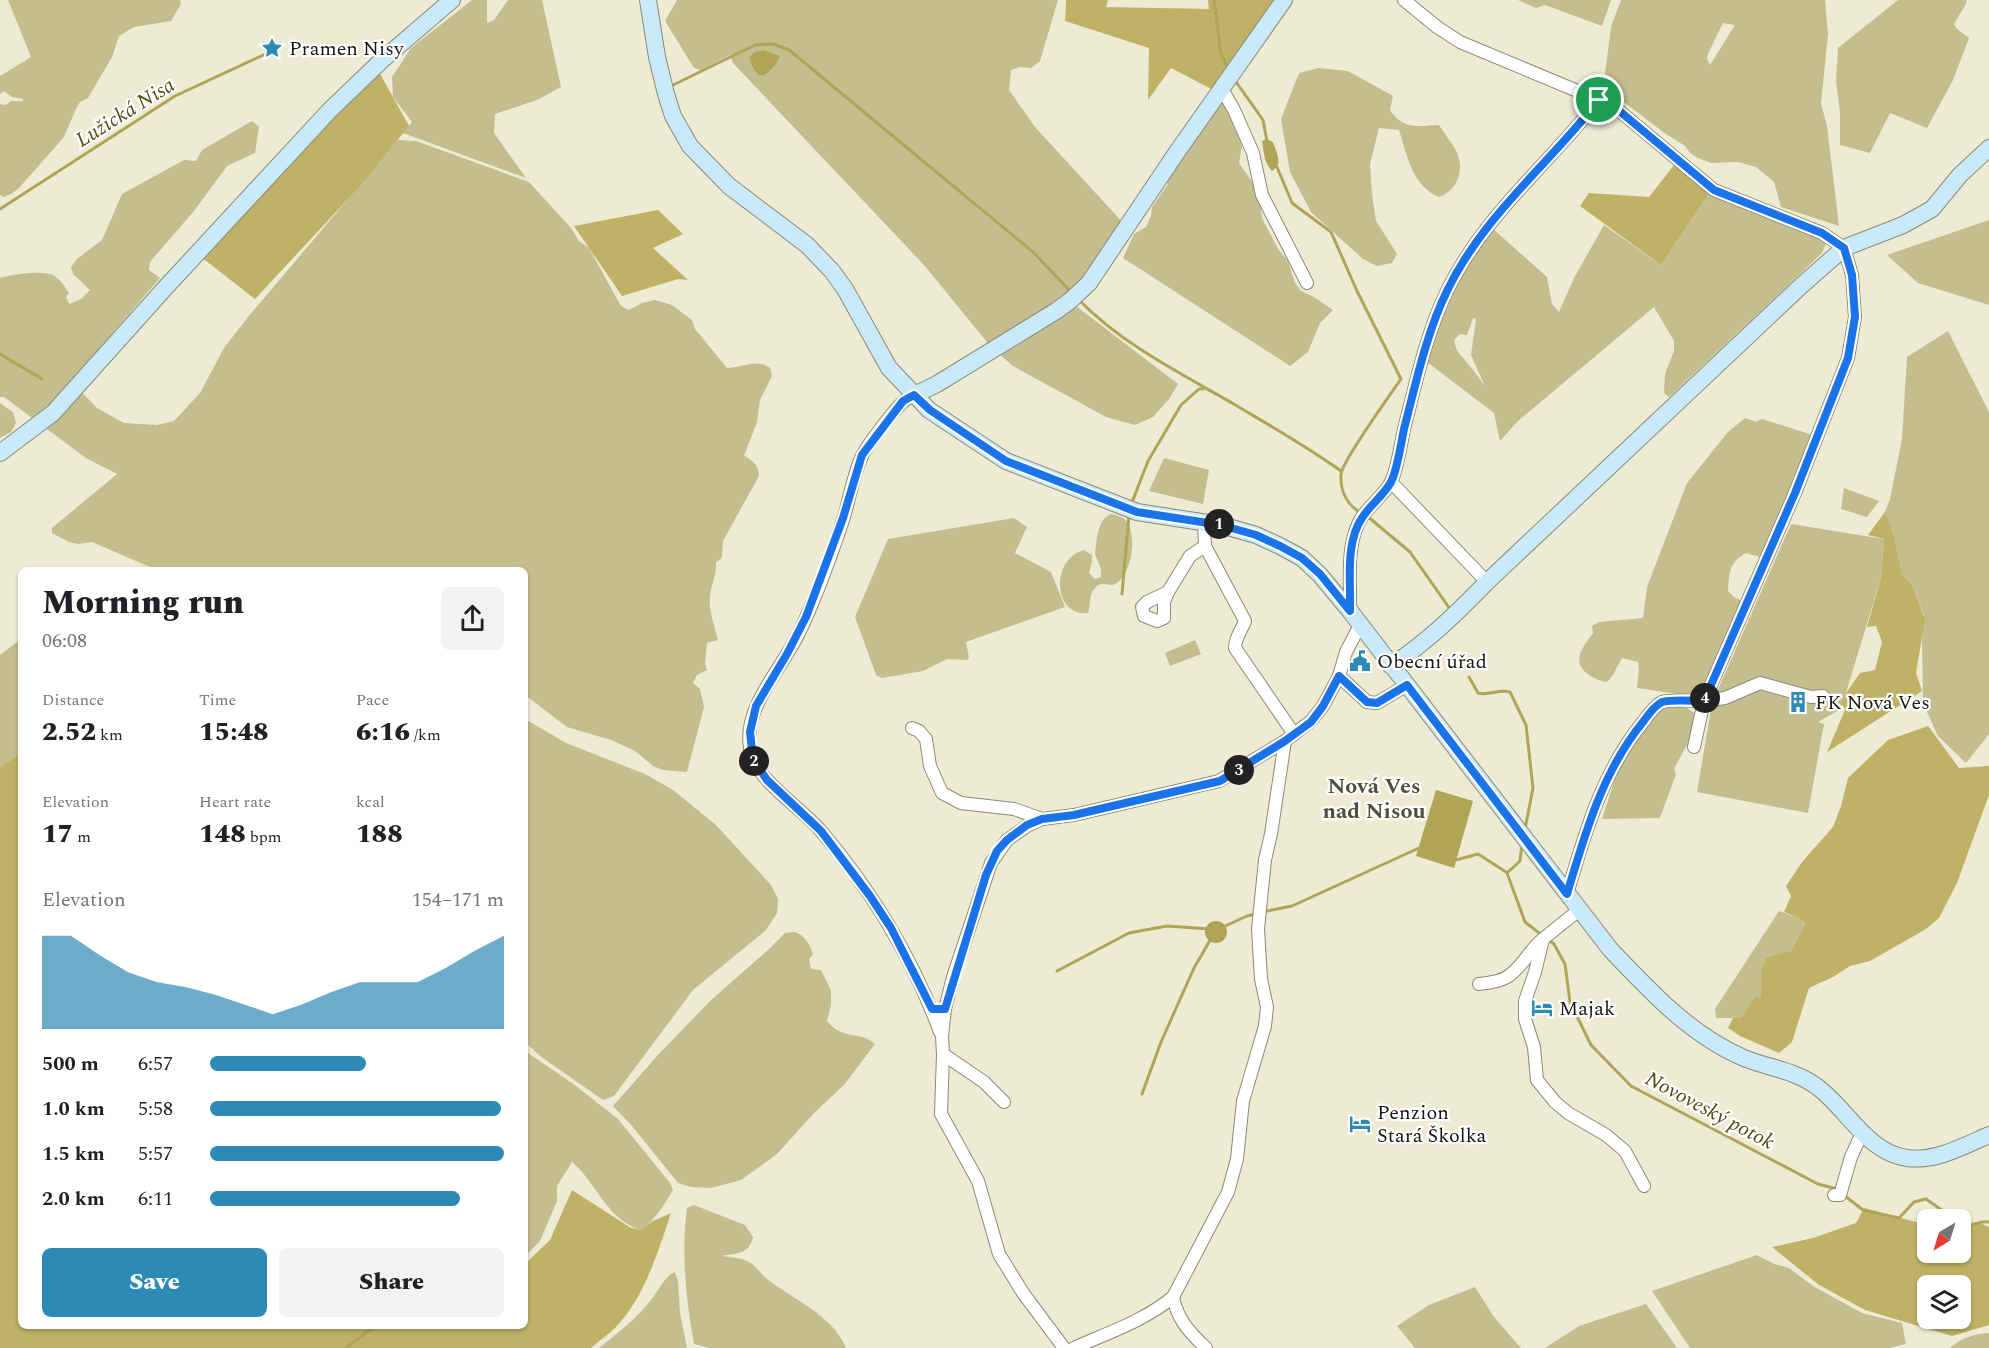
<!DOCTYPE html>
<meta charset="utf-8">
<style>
:root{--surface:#fff;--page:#f2f2f2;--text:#202124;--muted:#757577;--accent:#2d8ab6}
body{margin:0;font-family:Spectral,serif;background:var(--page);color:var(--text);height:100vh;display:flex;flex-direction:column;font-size:22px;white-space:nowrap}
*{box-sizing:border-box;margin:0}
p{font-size:20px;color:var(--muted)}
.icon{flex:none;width:33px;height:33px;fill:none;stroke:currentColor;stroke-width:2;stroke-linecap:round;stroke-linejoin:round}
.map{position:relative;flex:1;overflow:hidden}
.drawer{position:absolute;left:18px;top:567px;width:510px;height:762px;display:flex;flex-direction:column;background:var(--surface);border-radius:9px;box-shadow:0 2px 4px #0004}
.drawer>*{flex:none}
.needle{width:39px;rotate:218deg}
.fabs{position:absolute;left:1917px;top:1209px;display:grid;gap:12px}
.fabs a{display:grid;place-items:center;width:54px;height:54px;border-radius:9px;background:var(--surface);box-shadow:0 2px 4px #0004;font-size:30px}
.pin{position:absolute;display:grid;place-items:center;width:51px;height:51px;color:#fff;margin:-26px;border:3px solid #fff;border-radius:50%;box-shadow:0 2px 6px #0007}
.km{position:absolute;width:30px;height:30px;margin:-15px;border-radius:50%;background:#222;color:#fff;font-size:16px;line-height:30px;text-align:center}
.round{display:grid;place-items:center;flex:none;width:63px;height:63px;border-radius:9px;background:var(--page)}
.headline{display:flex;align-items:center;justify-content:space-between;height:102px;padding:0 24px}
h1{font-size:33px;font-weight:800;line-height:45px}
.stats{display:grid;grid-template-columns:repeat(3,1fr);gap:9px;height:102px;padding:6px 24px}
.stats div{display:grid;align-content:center}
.stats b{font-size:26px;font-weight:800}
.stats small{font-size:16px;font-weight:400}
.stats p{font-size:16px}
.chart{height:168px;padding:12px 24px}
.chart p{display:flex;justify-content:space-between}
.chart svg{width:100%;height:108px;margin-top:6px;fill:var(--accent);opacity:.7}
.primary-button{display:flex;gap:12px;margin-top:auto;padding:12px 24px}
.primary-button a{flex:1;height:69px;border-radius:9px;background:var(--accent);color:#fff;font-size:24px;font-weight:800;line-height:69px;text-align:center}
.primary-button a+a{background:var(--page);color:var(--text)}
ul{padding:0 24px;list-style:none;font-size:20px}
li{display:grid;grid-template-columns:96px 72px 1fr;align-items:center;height:45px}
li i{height:15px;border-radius:8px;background:var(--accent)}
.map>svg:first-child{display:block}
.green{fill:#c4bd8e;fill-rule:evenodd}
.forest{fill:#bfb266;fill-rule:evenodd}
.water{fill:#b0a457}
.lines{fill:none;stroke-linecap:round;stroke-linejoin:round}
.stream{stroke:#b0a457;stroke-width:3}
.street-casing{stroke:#8c8975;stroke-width:14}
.secondary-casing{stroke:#8c8975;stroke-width:18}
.street{stroke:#fff;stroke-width:12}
.secondary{stroke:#c9eafa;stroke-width:16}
.route-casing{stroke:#fff;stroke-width:12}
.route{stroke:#1a73e8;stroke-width:8}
.labels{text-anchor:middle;stroke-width:4.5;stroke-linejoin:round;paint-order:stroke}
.poi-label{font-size:20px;fill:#17160f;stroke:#fff;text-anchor:start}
.water-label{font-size:21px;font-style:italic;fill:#554c10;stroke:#fff}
.quarter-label{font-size:22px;font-weight:bold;fill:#504e3c;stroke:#fff}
</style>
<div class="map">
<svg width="1989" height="1348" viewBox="0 0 1989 1348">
<rect width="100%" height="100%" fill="#eeebd5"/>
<g class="green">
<polygon points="8,0 180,0 181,4 171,21 134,27 119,36 112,57 88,98 80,102 76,109 64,137 19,188 11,194 3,197 0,195 0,104 6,105 11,101 22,101 23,99 12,97 4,91 0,94 0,76 31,57"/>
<polygon points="472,0 487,0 487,23 494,20 508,0 542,0 561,87 537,100 495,114 494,133 526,178 403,133 412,122 393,97 392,77 411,48"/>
<path d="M677,0H1058L1040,61L1031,68L1020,67L1011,70L1009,90L1035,127L1126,226L1076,306L1178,384L1169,399L1153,417L1135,425L1106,417L1013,366L991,347L924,265L733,63L730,55L701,70L694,68L665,21ZM764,50L780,56C777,65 769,75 759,76Z"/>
<polygon points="1518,0 1611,0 1602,26 1545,5 1536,8"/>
<path d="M1621,0H1825L1828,34L1821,103L1827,126L1839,226L1781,207L1774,182L1756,167L1738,162L1711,163L1698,158L1690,153L1685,146L1663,132L1611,92L1604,82L1611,27ZM1723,23L1735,25L1710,65L1707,59L1708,54Z"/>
<polygon points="1898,0 1966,0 1967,2 1954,24 1957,29 1969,38 1953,80 1927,128 1890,113 1870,153 1840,145 1840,112 1836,81 1838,48"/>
<path d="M1319,68L1348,71L1393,96L1390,110C1403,130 1418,126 1439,125C1445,135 1456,147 1459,158C1463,176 1455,191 1439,197C1412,186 1407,155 1399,130L1379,128L1370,164L1372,194L1376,221L1397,254L1392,263L1377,266L1363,259L1311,212L1290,172L1281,119L1299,73Z"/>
<polygon points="1224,99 1242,146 1239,163 1253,183 1260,201 1262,218 1278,249 1288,261 1295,283 1301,291 1314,297 1333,310 1320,323 1308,352 1290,366 1123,258 1134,234 1146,227 1151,216 1152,207 1168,184 1166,182"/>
<path d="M252,121L259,127L255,153L227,166L194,211L150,262L149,270L160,278L71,381L97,408L124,423L157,425L174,421L200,393L224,348L248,317L398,140L416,141L529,182L571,228L579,241L589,248L621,306L629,310L642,303L655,300L672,305L692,320L695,329L727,368C742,368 756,358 770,368L772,376L760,400L757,422L744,456C753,460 759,466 759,476L723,541L722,555L721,559L716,562C717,575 711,584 710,596C708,610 715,627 718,640L707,643L705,663L707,670L697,675L693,683L700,689L704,707L687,772L663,770L653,766L635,751L611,740L567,727L525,695V570H157L92,542L78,544L69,542L52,533V528L117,474L86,458L4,397H0V278C12,274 41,270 53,275C60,279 65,287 69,293L66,297L69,304L81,299L90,290L73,274L71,267L77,259L102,240L122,194L184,160L196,161L202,150Z"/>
<path d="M1710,192L1815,236L1826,243L1822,253L1799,275L1669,397L1664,393L1665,374L1674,351V341L1654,307L1518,421L1500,441L1494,413L1427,362L1446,302L1470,259L1492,228L1547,277L1552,304L1559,312L1574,278L1604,225L1661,265ZM1473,318L1476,319L1471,355L1485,386C1480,379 1475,372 1469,365C1461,354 1457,355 1454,340L1460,334L1467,335Z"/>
<polygon points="1989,220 1989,305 1918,283 1887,255"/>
<polygon points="1948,331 1989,412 1989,734 1966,763 1938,736 1923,703 1922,640 1924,615 1912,585 1902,574 1885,512 1890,499 1902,439 1907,357"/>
<polygon points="0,403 13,412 16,423 11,432 0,438"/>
<path d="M1745,418L1756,422L1762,419L1816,436L1763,558L1746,553C1728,563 1730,572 1728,591L1734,597L1742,601L1725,643L1698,697L1637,688L1639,669L1638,662L1622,658L1613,675L1607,682C1593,680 1575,670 1580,654C1583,646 1589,639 1593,633L1592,626L1599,622L1643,618L1647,587L1687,483L1728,432Z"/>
<polygon points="1164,458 1209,470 1203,504 1149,491"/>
<polygon points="1844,488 1879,501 1867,517 1841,509"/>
<path d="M1111,514C1116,515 1124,517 1127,522C1137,536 1132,573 1117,583C1110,588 1103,580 1096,587C1088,594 1091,605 1088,613C1053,617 1050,559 1084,550L1092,555V561L1089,573L1095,579L1101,577V569L1095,554C1097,542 1096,520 1111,514Z"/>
<polygon points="1014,518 1027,527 1015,553 1051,572 1065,607 966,642 969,658 967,660 947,659 923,671 882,678 876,675 855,617 888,539"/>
<polygon points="1791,524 1884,539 1881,578 1841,709 1818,722 1824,724 1808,813 1697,792 1712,703"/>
<polygon points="21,639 21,753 0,767 0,655"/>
<polygon points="1195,640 1201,654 1170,666 1165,653"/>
<polygon points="1668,704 1687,708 1696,714 1691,737 1674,769 1676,774 1660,818 1602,819 1621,760 1660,709"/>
<polygon points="525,719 566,743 645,774 673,790 716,825 771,885 778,899 777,913 766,930 693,990 614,1096 603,1100 540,1056 525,1042"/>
<polygon points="1779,911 1804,920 1805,924 1791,951 1762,969 1762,997 1755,996 1741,1018 1716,1018 1715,1009"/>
<path d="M795,932C805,936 809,943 813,954L809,959L811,969L821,970L831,990V1005L827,1021C845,1042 857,1029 875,1044L844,1085L814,1113L777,1154L741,1180L711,1188L691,1187L678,1183L632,1126L613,1106L658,1055L710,1001L769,949L785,933Z"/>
<path d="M525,1051L572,1083L618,1119L670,1183L673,1190C665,1204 655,1219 642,1230C608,1222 597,1183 572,1162L557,1186V1201L540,1241L525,1256Z"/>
<path d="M694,1205L745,1225L753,1237C749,1255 736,1253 722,1256C730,1257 742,1258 749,1262C756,1266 760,1273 766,1278C793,1300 832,1314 846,1348H709L694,1344C686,1300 681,1253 687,1208Z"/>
<polygon points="1757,1255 1774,1264 1789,1268 1813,1286 1862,1313 1902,1323 1906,1344 1890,1348 1690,1348 1652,1291"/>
<path d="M675,1272L678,1281L680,1313L687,1348H599C619,1332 639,1317 654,1296C660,1288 665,1276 675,1272Z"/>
<polygon points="1475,1287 1494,1317 1521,1348 1415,1348 1397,1326 1429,1305"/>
<polygon points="1646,1304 1677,1348 1545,1348 1579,1326"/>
<path d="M1989,1333V1348H1950C1961,1338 1974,1334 1989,1333Z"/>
</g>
<g class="forest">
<polygon points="1066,0 1108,0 1106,7 1209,9 1208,0 1278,0 1215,91 1171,68 1148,100 1149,48 1065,21"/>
<polygon points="379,72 409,126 362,184 255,299 201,257 325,117"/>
<polygon points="1674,165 1710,192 1661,265 1580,206 1589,193 1649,197"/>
<polygon points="658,210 683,234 653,248 688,280 678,279 622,296 574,226"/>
<polygon points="1885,512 1892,531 1902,574 1912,585 1925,619 1916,673 1922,691 1827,752 1845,710 1842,704 1846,693 1860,673 1875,670 1882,642 1876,626 1867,627 1881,578 1884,539 1868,535"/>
<polygon points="1928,726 1959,768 1989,766 1989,795 1957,883 1939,918 1926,929 1870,961 1850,966 1833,977 1809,988 1792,1042 1779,1053 1740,1036 1728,1028 1733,1018 1741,1018 1755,996 1761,997 1762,969 1766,958 1791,951 1805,924 1803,920 1784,912 1791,896 1786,886 1802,862 1833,827 1841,806 1848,778 1888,740"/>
<path d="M21,753V1326H525V1264L550,1240L572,1190L631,1228L642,1230L651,1222L671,1213C658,1252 645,1296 616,1327C609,1334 599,1341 591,1348H0V767Z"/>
<path d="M1864,1208L1927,1225L1928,1252H1960L1961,1231L1978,1222L1989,1227V1325L1952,1336L1865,1310L1819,1285L1772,1247L1813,1238L1856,1223ZM1928,1286H1960V1318H1928Z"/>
</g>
<g class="water">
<path d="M764,50L780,56C777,65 769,75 759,76L753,68L749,57L755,52Z"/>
<path d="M1266,139L1273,142C1276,152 1284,164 1272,171C1264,163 1264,152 1262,141Z"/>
<polygon points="1436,790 1473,801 1454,868 1416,856"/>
<circle cx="1216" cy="932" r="11"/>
</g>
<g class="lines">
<g class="stream">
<polyline points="1214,0 1221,54 1228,68"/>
<polyline points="1234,79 1263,120 1267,141"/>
<polyline points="671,86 755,45 773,44 789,50 1033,252 1072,293"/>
<path d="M1277,167L1292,203L1331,232L1357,291L1401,379C1390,395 1343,460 1341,474C1340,491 1347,505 1361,513"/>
<polyline points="0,209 175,96 272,51"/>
<path d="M1079,300C1122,344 1178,372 1232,403C1269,425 1306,446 1341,471"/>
<polyline points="0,354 42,379"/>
<polyline points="1131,505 1148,461 1181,405 1199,389 1203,389"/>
<polyline points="1367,516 1410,552 1450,609"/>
<polyline points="1122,594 1129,515"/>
<path d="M1469,677L1478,693C1489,696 1498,689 1510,692L1526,725L1533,788L1525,829"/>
<polyline points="1522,844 1520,861 1507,873 1525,922 1543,936"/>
<polyline points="1453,859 1456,860 1478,854 1506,872"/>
<polyline points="1262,912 1292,906 1419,848"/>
<polyline points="1223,927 1247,916 1256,914"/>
<polyline points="1549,940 1554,944 1565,964 1570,1002 1591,1045 1631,1086 1818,1184 1837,1189"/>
<polyline points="1057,971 1129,933 1167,926 1210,929"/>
<polyline points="1142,1094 1161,1042 1194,968 1212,937"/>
<polyline points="1845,1196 1863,1210 1899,1218 1914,1202 1926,1199 1956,1220"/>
<path d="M1960,1226C1970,1228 1978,1220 1989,1222"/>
<polyline points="346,1348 375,1326"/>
</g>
<defs>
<g id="street">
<path d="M1404,0L1437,27L1460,42L1599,100L1617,109L1714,190L1822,233L1844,248L1852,275L1855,317L1848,358L1795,493L1704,701C1694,701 1671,699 1662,702C1654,706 1648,715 1643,722C1602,772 1585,833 1567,894"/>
<polyline points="1222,89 1234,110 1253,153 1262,195 1307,283"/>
<path d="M914,395C911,397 906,399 903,402C895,409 865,448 862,456C853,475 850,497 844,517C831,556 816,598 798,635C780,672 736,714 753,759C762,783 803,810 821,831C872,891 913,959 940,1032"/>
<polyline points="1391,482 1487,582"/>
<path d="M1204,522L1205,546L1245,621C1241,632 1235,637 1235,648L1294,734"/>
<polyline points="1168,592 1164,602 1164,618 1157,621 1144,616 1142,607 1147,602 1168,592 1190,556 1205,546"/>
<path d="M1350,611C1351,582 1345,543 1362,517C1370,505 1384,495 1391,482C1397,470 1401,444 1404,429C1416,383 1426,334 1447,291C1483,216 1549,164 1599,100"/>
<polyline points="1339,676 1367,702 1377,703 1407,685"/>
<polyline points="912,728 919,731 926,739 930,766 942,793 961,803 1014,809 1042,819"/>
<polyline points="1694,747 1704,701 1725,698 1760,683 1811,697 1823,696"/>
<polyline points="1579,910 1543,939 1535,972 1525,1001 1525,1019 1534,1047 1537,1080 1555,1102 1568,1113 1606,1135 1625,1151 1644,1186"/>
<path d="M1479,984C1488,983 1499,982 1507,977C1522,968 1529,950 1543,939"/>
<polyline points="943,1054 984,1082 1004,1102"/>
<polyline points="1834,1195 1840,1195 1851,1157 1862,1133"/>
<path d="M1173,1297C1177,1319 1190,1333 1206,1348"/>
<polyline points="1064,1348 1023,1293 999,1254 978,1181 941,1114 943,1054 942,1036 945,1009 953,977 991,863 1007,840 1027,826 1042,819 1074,815 1219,781 1285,741 1311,721 1323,706 1339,676 1346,652 1360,625"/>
<path d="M1074,1348C1107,1333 1144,1321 1173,1297L1228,1192L1237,1159L1243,1101L1265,1026L1267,1007L1261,979L1258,929L1265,860L1271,834L1285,741"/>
</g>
<g id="secondary">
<path d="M648,0L657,57L666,94L673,116L690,146L729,186L807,245L832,271L845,289L889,368L929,410L1006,461L1137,512L1221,525L1256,535L1280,546L1302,558L1320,575L1350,611L1610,949C1650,991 1690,1035 1744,1058C1768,1068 1794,1070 1816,1086C1845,1106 1867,1153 1907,1158C1935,1162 1964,1146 1989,1135"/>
<polyline points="914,395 937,384 1056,311 1071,300 1089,283 1177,152 1284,0"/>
<polyline points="0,453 53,413 166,287 329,111 381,61 452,0"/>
<path d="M1391,666C1428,641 1456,614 1487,582L1802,285L1844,248L1903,225L1932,209L1960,175L1989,148"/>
</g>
</defs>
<use href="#street" class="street-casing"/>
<use href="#secondary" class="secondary-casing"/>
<use href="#street" class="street"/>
<use href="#secondary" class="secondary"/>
</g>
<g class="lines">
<defs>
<path id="route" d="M1599,100L1617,109L1714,190L1822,233L1844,248L1852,275L1855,317L1848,358L1795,493L1704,701C1694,701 1671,699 1662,702C1654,706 1648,715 1643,722C1602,772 1585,834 1567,894L1407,685L1377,703L1367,702L1339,676L1323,706L1311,722L1285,741L1220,781L1074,815L1042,819L1027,825L1007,840L997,851L986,875L945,1009H932L891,928L870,896L821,831L767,780L753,759L750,732L756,706L787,654L806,617L843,518L862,455L903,401L914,395L930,410L1006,461L1137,512L1221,525L1256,535L1280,546L1302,558L1320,574L1350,611C1351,581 1345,543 1362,518C1370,505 1384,495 1391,482C1397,471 1401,444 1404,429C1416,383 1426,334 1447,291C1483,216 1549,164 1599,100Z"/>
</defs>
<use href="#route" class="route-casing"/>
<use href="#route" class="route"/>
</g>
<defs>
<symbol id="sight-bare" viewBox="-9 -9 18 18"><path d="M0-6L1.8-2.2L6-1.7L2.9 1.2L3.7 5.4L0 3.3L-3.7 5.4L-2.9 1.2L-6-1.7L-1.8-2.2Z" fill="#2d8ab6" stroke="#fff" stroke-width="2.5" paint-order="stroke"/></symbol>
<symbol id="civic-bare" viewBox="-9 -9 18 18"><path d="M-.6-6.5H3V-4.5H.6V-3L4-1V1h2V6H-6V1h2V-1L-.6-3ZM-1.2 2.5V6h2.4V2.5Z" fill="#2d8ab6" stroke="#fff" stroke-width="2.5" paint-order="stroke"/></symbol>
<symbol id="building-bare" viewBox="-9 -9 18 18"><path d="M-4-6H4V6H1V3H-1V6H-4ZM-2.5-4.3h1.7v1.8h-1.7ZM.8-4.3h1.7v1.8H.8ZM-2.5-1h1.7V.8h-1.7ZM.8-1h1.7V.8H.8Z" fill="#2d8ab6" stroke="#fff" stroke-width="2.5" paint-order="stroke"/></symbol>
<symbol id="hotel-bare" viewBox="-9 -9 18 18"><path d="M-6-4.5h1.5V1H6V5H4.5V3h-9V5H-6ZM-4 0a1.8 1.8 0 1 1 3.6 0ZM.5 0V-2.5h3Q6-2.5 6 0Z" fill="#2d8ab6" stroke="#fff" stroke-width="2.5" paint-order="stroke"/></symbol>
</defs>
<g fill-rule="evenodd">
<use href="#sight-bare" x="257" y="33" width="30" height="30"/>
<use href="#civic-bare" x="1345" y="646" width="30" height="30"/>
<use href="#building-bare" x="1783" y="687" width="30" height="30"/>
<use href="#hotel-bare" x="1527" y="993" width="30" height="30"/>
<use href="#hotel-bare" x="1345" y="1109" width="30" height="30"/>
</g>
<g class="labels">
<g class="poi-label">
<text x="289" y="55">Pramen Nisy</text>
<text x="1377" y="668">Obecní úřad</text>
<text x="1815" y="709">FK Nová Ves</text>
<text x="1559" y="1015">Majak</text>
<text x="1377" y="1119">Penzion<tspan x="1377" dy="23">Stará Školka</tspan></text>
</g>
<g class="water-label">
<text transform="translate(125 112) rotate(-32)" y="7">Lužická Nisa</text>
<text transform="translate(1710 1110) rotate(28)" y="7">Novoveský potok</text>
</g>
<g class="quarter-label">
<text x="1374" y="793">Nová Ves<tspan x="1374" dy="25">nad Nisou</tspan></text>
</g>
</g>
</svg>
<div class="fabs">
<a><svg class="needle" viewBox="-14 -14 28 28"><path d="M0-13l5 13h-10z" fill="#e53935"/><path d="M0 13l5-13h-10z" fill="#757577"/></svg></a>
<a><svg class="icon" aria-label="layers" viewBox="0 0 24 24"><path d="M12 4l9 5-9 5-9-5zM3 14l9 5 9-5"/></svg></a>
</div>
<div class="pin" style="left:1599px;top:100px;background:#1e9e55"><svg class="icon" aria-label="arrive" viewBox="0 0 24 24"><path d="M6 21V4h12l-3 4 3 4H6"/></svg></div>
<b class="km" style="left:1219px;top:524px">1</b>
<b class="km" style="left:754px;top:761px">2</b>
<b class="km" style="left:1239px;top:770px">3</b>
<b class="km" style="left:1705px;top:698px">4</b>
<section class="drawer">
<div class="headline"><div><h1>Morning run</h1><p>06:08</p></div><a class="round"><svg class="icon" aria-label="share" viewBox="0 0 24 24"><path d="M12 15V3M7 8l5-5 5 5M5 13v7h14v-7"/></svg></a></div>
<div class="stats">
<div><p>Distance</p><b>2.52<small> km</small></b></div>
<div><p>Time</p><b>15:48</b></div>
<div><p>Pace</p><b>6:16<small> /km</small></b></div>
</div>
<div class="stats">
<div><p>Elevation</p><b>17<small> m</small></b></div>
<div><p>Heart rate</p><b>148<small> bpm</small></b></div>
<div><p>kcal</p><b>188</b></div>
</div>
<div class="chart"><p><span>Elevation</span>154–171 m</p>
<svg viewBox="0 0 160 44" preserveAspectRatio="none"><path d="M0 44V6L10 6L20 14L30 21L40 25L50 27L60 30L70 34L80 38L90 34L100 29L110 25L120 25L130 25L140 19L150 12L160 6V44z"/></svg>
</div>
<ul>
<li><b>500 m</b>6:57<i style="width:53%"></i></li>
<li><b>1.0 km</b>5:58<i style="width:99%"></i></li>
<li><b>1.5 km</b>5:57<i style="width:100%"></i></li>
<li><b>2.0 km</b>6:11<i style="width:85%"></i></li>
</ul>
<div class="primary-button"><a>Save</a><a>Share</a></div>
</section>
</div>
